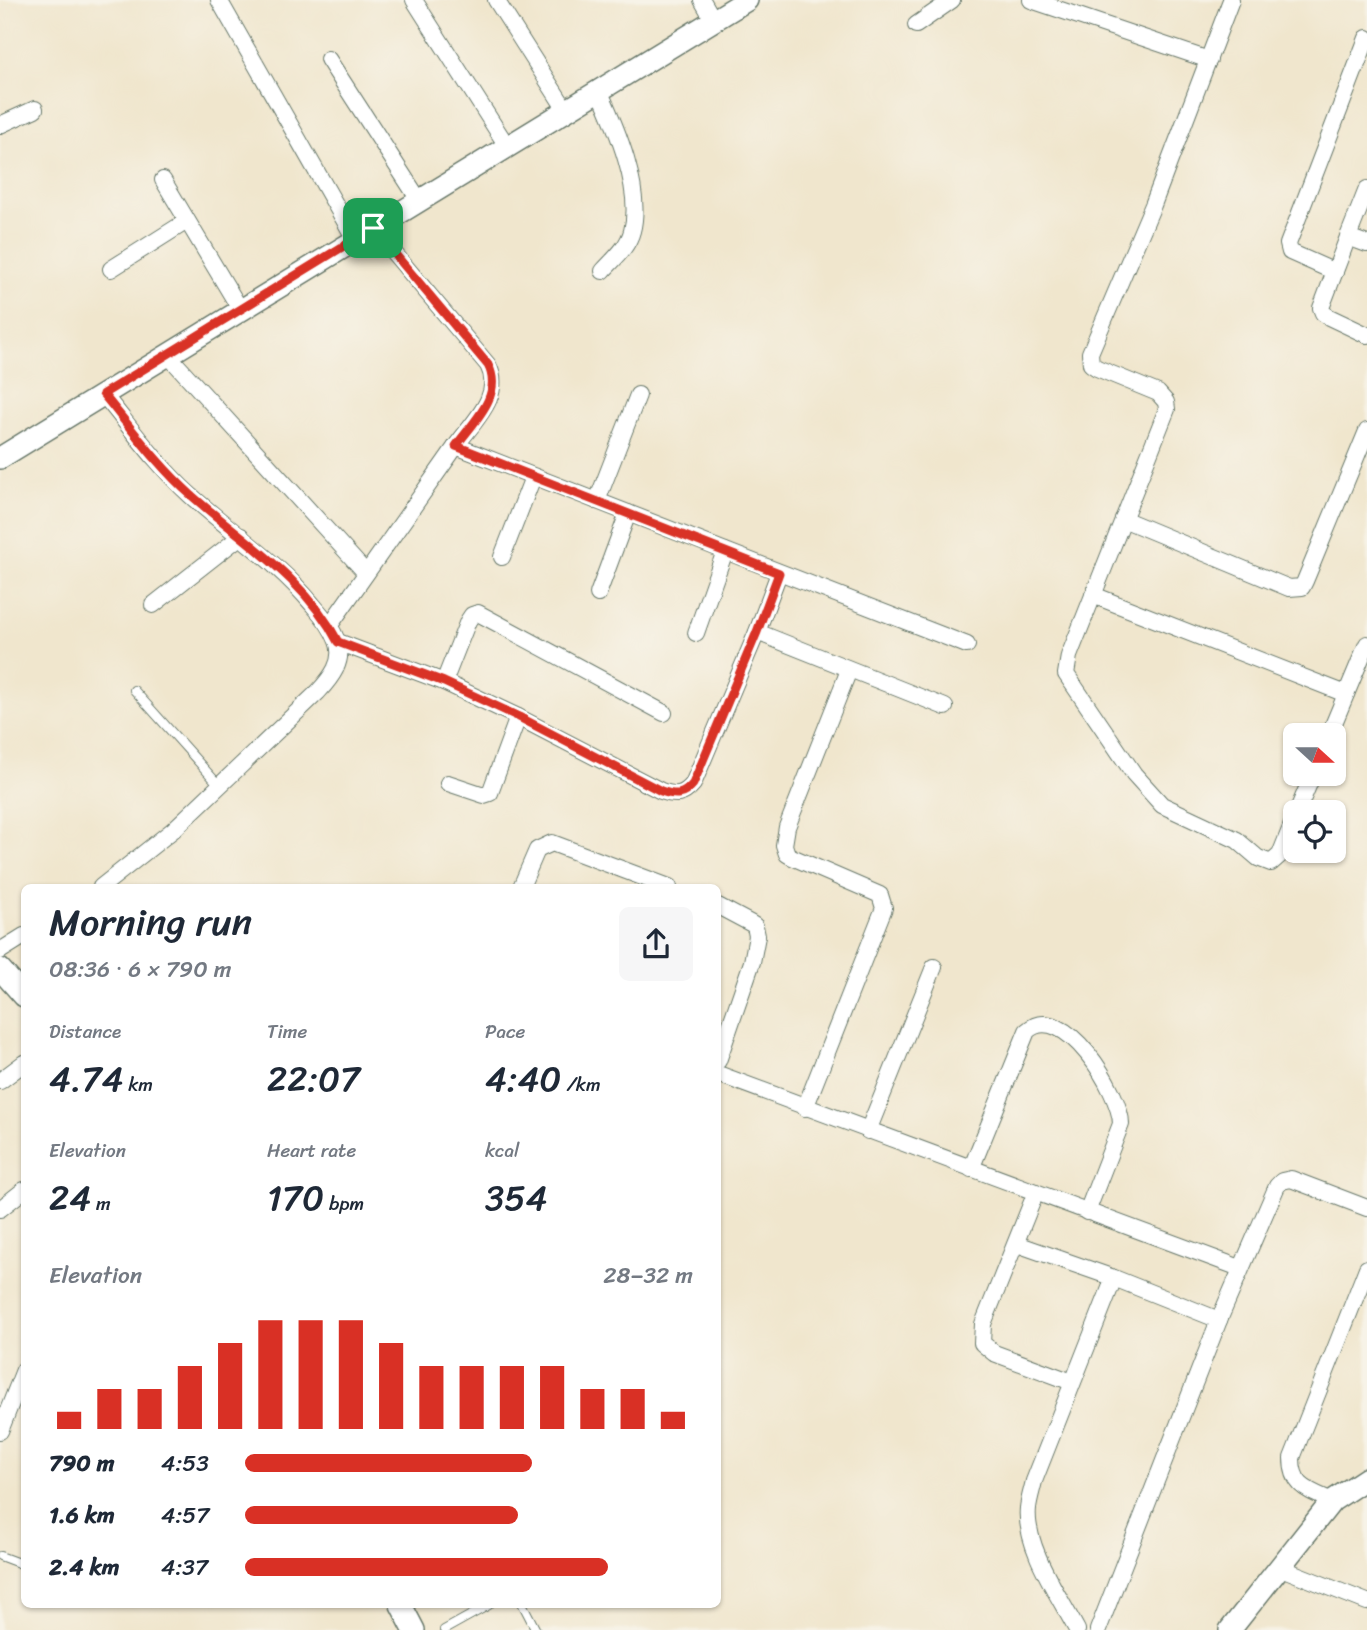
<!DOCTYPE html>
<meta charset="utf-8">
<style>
:root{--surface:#fff;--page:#f6f6f7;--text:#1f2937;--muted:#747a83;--accent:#d93025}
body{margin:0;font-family:Sriracha,sans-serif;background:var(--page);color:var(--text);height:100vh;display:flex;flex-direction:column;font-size:26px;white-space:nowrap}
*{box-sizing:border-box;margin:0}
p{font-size:23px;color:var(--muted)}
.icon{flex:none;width:38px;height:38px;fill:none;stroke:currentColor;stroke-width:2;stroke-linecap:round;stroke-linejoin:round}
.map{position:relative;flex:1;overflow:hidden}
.panel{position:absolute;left:21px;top:884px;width:700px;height:724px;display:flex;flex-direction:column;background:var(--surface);border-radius:10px;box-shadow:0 2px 5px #0004}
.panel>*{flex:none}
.needle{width:46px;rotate:111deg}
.controls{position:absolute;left:1283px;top:723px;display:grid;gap:14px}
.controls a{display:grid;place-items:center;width:63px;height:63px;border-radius:10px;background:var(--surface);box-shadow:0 2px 5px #0004;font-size:35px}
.pin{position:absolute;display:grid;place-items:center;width:60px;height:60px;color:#fff;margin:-30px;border-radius:14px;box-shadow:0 4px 10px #0006}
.round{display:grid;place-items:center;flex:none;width:74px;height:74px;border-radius:10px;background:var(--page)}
.headline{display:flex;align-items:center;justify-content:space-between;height:119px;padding:0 28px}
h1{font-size:38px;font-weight:600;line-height:52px}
.metrics{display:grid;grid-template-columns:repeat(3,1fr);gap:10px;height:119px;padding:7px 28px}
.metrics div{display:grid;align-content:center}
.metrics b{font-size:35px;font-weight:600}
.metrics small{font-size:19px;font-weight:400}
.metrics p{font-size:19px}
.chart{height:196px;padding:14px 28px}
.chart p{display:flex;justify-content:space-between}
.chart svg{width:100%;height:126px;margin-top:7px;stroke:var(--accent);stroke-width:6}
ul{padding:0 28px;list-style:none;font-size:23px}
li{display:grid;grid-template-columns:112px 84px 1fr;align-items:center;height:52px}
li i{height:18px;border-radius:9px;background:var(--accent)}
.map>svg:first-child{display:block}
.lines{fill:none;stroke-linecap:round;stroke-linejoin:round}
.service-casing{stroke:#68786a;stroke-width:10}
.minor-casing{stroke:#68786a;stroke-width:18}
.tertiary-casing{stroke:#68786a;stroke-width:24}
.service{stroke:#fff;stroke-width:8}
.minor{stroke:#fff;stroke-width:16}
.tertiary{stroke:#fff;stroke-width:21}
.route-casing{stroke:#fff;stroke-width:14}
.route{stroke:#d93025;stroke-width:9}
</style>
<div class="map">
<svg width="1367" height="1630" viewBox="0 0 1367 1630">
<rect width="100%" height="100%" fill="#f7f3e8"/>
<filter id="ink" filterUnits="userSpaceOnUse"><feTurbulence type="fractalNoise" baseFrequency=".0143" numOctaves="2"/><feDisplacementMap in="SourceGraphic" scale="14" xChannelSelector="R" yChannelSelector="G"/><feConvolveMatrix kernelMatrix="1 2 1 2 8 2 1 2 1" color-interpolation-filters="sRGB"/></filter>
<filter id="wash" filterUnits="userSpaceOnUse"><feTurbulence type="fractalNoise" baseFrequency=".00686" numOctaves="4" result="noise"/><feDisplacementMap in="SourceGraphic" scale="28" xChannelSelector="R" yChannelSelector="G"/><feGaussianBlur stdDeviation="1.57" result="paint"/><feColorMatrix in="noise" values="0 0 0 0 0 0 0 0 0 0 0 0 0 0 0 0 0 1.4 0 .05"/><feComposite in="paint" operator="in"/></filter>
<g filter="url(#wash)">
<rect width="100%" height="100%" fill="#f0e6cd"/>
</g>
<g filter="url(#ink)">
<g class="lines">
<defs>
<g id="service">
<polyline points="134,690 219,785"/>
<polyline points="0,1556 24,1565"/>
<polyline points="523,1605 536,1630"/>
<polyline points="444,1630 489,1605"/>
</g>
<g id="minor">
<polyline points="219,0 355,239"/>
<polyline points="414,0 507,146"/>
<polyline points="496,0 566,110"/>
<polyline points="702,0 714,21"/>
<polyline points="1031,0 1209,60"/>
<polyline points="1231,0 1153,205 1090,353 1091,364 1097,368 1158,393 1166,402 1167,409 1069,656 1066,674 1134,774 1162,805 1237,840 1258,858 1271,863 1280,855 1295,817"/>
<polyline points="916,25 952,0"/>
<polyline points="328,59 419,200"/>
<path d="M599,90C616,127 643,190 632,231C628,247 614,259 603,271"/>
<polyline points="0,125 35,109"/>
<polyline points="163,180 240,309"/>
<polyline points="1367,189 1348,237 1367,244"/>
<path d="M373,228L488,365C504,395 473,422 456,446L967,645"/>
<polyline points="1348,237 1321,308 1323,313 1329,317 1367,335"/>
<polyline points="111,269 187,221"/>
<polyline points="1335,272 1290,252 1288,244 1367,38"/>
<polyline points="167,354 366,573"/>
<polyline points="597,501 638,395"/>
<polyline points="1123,519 1289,588 1302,587 1305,581 1367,431"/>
<polyline points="502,557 533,477"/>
<polyline points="598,594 628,513"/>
<polyline points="1093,595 1346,694"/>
<polyline points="153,605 241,536"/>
<polyline points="330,625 456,446"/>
<polyline points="757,632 945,707"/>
<polyline points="696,633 725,551"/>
<path d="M338,642L444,682L518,717L661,791C676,796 683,796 693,784L757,632L779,573"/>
<polyline points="444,682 468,621 472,615 478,613 664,713"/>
<polyline points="1329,735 1367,644"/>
<polyline points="448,783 484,795 490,793 518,717"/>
<polyline points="1297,812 1313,774"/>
<path d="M101,887L173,830L318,692C331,678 345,661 337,641C332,627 323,616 313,605C277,561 232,533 190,495C157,465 131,428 103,394"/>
<polyline points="521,887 537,850 552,843 669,887"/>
<polyline points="718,906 750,923 755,926 757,936 752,962 718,1061"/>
<polyline points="0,951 24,936"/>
<polyline points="718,1074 1240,1268"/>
<polyline points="0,1081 24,1063"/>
<polyline points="805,1108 884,908 880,895 792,857 787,854 784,845 787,827 849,670"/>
<polyline points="868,1131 934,967"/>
<path d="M971,1169L1027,1031C1063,998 1121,1093 1121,1124L1087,1212"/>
<polyline points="1036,1192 983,1324 982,1343 994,1353 1072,1382"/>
<polyline points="0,1209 24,1190"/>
<polyline points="1017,1244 1114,1278 1219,1320"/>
<polyline points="0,1431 24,1370"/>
<path d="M1332,1501C1308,1490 1292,1487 1292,1458L1367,1268"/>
<polyline points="1281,1568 1367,1602"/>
<path d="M1077,1630C1060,1597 1024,1547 1028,1508C1029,1499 1032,1490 1034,1481L1114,1278"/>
<polyline points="1098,1630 1219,1320 1277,1186 1282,1181 1291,1179 1367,1208"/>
</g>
<g id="tertiary">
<polyline points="0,458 747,0"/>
<polyline points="0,969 24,996"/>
<polyline points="401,1605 414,1630"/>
<polyline points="1230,1630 1332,1501 1367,1478"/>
</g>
</defs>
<use href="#service" class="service-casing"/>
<use href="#minor" class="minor-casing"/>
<use href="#tertiary" class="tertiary-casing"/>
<use href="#service" class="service"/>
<use href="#minor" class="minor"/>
<use href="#tertiary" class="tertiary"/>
</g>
</g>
<g class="lines" filter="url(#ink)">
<defs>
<path id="route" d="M373,228L488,365C504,395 473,422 456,446L779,573L757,632L693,784C683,796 676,796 661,791L519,717L444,682L338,642C306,579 243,541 191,495C158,466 131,428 103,394Z"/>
</defs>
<use href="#route" class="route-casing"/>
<use href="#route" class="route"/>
</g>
</svg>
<div class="controls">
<a><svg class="needle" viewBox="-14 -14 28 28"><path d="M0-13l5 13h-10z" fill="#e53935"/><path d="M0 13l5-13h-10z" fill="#747a83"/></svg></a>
<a><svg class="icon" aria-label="locate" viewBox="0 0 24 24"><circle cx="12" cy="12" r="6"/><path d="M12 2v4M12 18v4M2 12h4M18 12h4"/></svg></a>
</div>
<div class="pin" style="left:373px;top:228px;background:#1e9e55"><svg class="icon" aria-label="arrive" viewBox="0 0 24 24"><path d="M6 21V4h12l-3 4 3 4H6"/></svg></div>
<section class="panel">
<div class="headline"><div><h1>Morning run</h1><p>08:36 · 6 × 790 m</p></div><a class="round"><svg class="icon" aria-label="share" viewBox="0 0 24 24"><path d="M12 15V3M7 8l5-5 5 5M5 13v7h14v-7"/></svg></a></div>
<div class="metrics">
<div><p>Distance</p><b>4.74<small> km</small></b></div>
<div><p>Time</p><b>22:07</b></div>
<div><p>Pace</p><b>4:40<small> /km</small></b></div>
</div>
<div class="metrics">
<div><p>Elevation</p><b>24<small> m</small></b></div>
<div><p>Heart rate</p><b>170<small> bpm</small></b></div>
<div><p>kcal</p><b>354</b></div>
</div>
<div class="chart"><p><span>Elevation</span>28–32 m</p>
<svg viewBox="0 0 160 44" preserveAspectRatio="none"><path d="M5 44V38M15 44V30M25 44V30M35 44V22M45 44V14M55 44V6M65 44V6M75 44V6M85 44V14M95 44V22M105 44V22M115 44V22M125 44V22M135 44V30M145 44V30M155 44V38"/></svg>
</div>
<ul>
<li><b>790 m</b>4:53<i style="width:64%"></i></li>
<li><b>1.6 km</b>4:57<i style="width:61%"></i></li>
<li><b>2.4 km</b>4:37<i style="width:81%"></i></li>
</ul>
</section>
</div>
